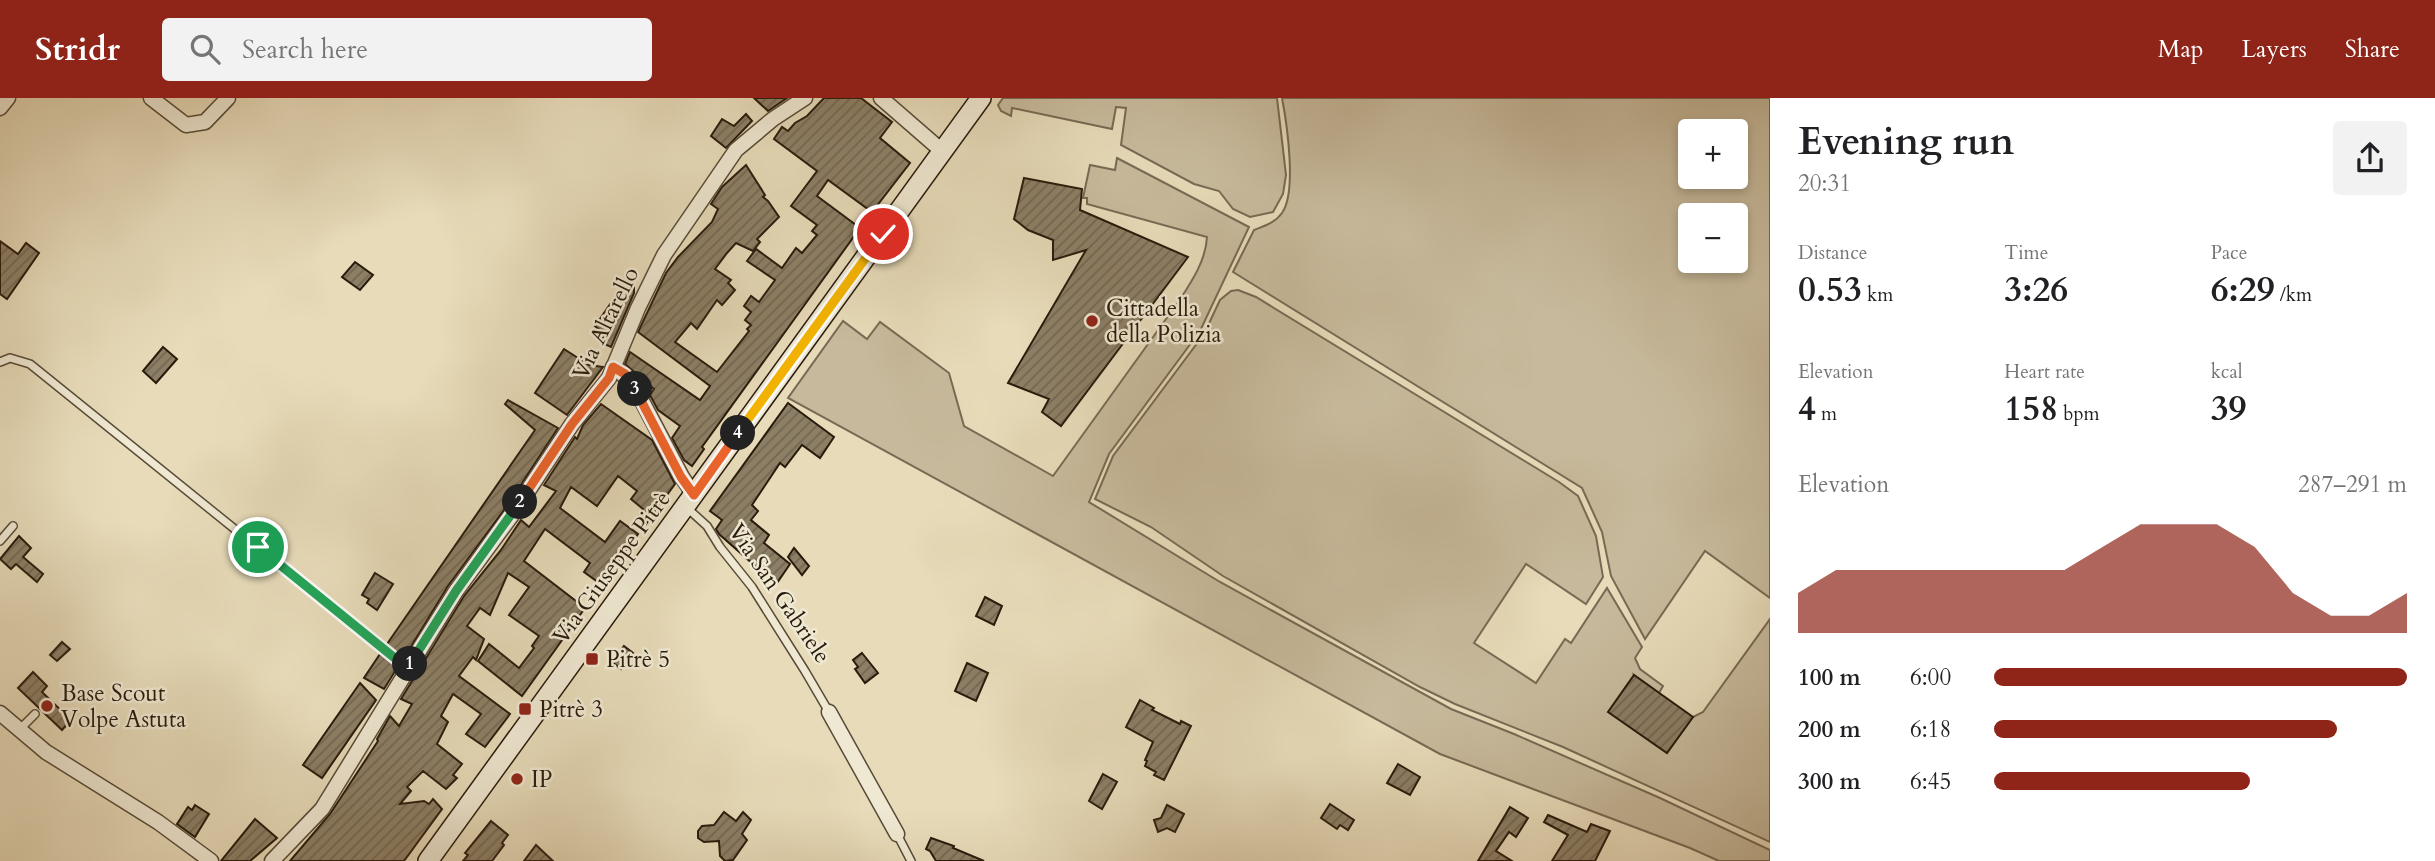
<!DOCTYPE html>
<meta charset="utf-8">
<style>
:root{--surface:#fff;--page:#f2f2f2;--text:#202124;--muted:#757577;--accent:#8f2418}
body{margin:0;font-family:Cardo,serif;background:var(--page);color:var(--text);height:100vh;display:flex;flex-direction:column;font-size:26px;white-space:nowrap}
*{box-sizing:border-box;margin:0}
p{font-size:23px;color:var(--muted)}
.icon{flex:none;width:38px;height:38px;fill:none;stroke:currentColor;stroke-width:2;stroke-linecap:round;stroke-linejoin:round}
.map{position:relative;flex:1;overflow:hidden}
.panel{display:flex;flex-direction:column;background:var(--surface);width:665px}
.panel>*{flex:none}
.tools{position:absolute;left:1678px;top:21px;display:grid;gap:14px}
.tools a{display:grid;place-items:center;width:70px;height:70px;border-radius:7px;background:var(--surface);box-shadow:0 4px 10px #0003;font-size:35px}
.pin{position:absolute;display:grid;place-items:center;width:60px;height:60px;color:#fff;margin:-30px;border:4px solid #fff;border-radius:50%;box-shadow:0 2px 7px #0007}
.km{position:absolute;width:35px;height:35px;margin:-18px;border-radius:50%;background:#222;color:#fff;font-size:19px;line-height:35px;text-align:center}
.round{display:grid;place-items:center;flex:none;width:74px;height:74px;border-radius:7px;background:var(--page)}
.head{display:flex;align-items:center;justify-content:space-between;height:119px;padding:0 28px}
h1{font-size:38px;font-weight:800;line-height:52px}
.metrics{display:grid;grid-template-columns:repeat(3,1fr);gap:10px;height:119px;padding:7px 28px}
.metrics div{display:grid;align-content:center}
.metrics b{font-size:35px;font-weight:800}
.metrics small{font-size:19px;font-weight:400}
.metrics p{font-size:19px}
.chart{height:196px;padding:14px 28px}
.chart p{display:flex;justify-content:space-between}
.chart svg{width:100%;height:126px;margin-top:7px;fill:var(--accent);opacity:.7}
ul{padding:0 28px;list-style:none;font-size:23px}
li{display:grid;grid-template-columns:112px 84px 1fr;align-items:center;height:52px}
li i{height:18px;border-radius:9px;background:var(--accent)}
header{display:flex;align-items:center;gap:42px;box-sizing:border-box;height:98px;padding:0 35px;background:var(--accent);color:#fff}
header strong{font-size:33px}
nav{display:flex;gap:38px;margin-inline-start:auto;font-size:24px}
.search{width:490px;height:63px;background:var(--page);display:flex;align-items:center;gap:18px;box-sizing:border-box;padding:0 24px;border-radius:7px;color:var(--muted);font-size:26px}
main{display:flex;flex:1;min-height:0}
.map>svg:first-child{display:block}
.green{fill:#c7ba9c;stroke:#786a54;stroke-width:2;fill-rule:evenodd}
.building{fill:url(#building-hatch);stroke:#291b0c;stroke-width:2}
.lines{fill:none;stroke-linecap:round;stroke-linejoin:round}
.lane-casing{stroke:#584b37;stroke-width:10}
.street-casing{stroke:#584b37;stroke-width:17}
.secondary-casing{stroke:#291b0c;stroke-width:22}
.lane{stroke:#efe8d2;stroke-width:7}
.street{stroke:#efe8d2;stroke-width:14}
.secondary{stroke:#efe8d2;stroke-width:19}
.split-1-casing{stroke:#fff;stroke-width:14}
.split-2-casing{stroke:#fff;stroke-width:14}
.split-3-casing{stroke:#fff;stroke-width:14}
.split-4-casing{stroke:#fff;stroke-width:14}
.split-5-casing{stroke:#fff;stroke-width:14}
.split-6-casing{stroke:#fff;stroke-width:14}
.split-1{stroke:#22a559;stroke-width:9}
.split-2{stroke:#22a559;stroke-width:9}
.split-3{stroke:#f0652b;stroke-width:9}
.split-4{stroke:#f0652b;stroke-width:9}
.split-5{stroke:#f5b400;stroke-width:9}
.split-6{stroke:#f5b400;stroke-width:9}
.poi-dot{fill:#8f2418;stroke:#efe8d2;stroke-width:2.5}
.labels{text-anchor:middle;stroke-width:5;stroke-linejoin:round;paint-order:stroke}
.poi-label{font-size:23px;fill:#291b0c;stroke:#efe8d2;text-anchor:start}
.street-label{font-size:23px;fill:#291b0c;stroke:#efe8d2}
</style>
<header>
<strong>Stridr</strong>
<div class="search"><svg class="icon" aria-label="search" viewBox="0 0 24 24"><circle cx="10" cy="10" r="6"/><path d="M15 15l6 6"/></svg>Search here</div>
<nav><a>Map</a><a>Layers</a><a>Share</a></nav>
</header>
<main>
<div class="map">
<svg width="1770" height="763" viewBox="0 0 1770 763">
<defs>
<pattern id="building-hatch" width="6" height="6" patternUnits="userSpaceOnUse" patternTransform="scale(1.75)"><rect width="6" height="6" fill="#8c7f66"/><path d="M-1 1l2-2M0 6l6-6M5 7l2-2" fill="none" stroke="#726752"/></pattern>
</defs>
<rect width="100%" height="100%" fill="#e7dbb9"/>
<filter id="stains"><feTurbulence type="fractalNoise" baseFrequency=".00286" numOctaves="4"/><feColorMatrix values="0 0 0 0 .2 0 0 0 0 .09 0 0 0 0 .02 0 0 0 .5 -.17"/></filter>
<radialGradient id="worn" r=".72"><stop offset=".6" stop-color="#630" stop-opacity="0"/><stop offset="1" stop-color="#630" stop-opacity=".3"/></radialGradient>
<g class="green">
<polygon points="1003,0 1277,0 1286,77 1283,96 1273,114 1250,119 1233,111 1219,93 1194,86 1121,47 1126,10 1116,9 1112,31 1012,10 1011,18 1001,13 998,7"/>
<path d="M1282,0H1770V500L1705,453L1645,541L1611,478L1602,434L1582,390L1233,174L1254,132C1264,128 1275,125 1282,115C1297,94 1287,26 1282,0ZM1736,33V79H1690V33ZM1736,117V163H1690V117Z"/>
<path d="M1117,60L1249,129L1200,233L1109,356L1089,404L1220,484L1451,611L1514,636L1660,700L1770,752V763H1719L1690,750L1440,656L788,300L843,223L867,241L880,224L949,275L964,328L1053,378L1179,203C1192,183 1206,162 1207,139L1087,106V100H1083L1090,67L1115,72Z"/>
<polygon points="1238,192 1256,199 1559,384 1578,398 1596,438 1603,479 1586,506 1526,466 1474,545 1536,585 1565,541 1571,545 1607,490 1642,549 1635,560 1640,571 1663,588 1659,595 1634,577 1667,654 1693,619 1703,614 1770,521 1770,744 1563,649 1455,606 1420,589 1223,478 1151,429 1095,401 1113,358 1204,236 1220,202 1231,193"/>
</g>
<g class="building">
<polygon points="754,0 787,0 768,13"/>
<polygon points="824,0 861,0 892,24 880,40 910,65 872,114 828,82 817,98 860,130 702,349 704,351 692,368 684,362 672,340 680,328 658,312 650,297 654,291 625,266 630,254 700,302 710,288 638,234 666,175 678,159 712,124 718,111 711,106 722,89 746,67 765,97 763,99 768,103 779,119 757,141 760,144 753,153 736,145 727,155 715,171 731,182 728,185 735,192 722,207 717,202 697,231 691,225 675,244 717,274 749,233 747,231 751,227 745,222 751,214 744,208 751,198 759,204 775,182 747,163 756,151 782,170 796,150 802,155 817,137 812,133 817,127 791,108 817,73 774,41 782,29 788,33 795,25 807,18"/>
<polygon points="746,16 752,23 726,50 711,38 722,21 734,28"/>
<polygon points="1024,80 1082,91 1080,112 1188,159 1061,328 1042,314 1049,301 1008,285 1086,152 1053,162 1053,142 1028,132 1014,121"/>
<polygon points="0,143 18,156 26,145 39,155 7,201 0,196"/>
<polygon points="355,164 373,177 360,192 342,179"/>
<polygon points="626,183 634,189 634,195 611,249 600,244 605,237 595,228"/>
<polygon points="163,249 177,261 156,285 143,273"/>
<polygon points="564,251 589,267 603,269 567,317 535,295"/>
<polygon points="508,302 558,330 507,408 448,488 404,560 387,546 535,332 505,306"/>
<polygon points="788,305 834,339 820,360 802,347 785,369 780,365 752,407 758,413 751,422 769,437 764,445 790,466 777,485 763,474 759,474 754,467 719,436 716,431 722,422 710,413"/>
<polygon points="601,306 652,342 675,386 646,426 638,420 643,411 631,401 637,393 618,378 597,408 571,389 560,410 605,444 620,423 638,436 602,487 584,474 590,465 545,431 524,463 585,510 522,598 478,563 489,546 519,570 534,550 532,548 539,538 509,517 529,489 508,475 490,517 480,510 467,528 484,541 476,562 473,559 459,578 510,616 485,649 466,636 481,616 453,596 441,618 448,624 437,646 462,666 453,677 457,680 446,691 423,673 407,689 411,693 400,706 424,703 429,706 433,701 442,711 404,763 290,763 330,716 378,643 377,641 390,618 399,628 412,606 401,601 464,498 501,452 521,422 529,429 556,393 544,387 575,339 577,341 583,327"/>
<polygon points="19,438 31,450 23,459 43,476 37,484 16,466 11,471 0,461"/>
<polygon points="794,450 809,468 802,477 788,459"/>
<polygon points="375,475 393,486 377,512 367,505 369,501 362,497"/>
<polygon points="985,499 1002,508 994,527 976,518"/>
<polygon points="62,544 70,551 57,563 50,557"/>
<polygon points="624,548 633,555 621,571 612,564"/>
<polygon points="862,555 878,575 865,585 855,571 858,569 853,562"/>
<polygon points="380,556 397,570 384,591 364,580"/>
<polygon points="967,565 988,575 976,603 955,593"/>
<polygon points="33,574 47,588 42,594 71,622 62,632 18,590"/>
<polygon points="1634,577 1693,619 1667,655 1608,614"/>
<polygon points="360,585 376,602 322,680 303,667"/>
<polygon points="1140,602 1154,610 1152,612 1180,626 1181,623 1191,628 1164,682 1154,677 1156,674 1145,668 1147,663 1145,662 1153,644 1126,629"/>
<polygon points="1398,666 1420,679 1410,697 1387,685"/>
<polygon points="1103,676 1117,684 1102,711 1089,703"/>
<polygon points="1330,706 1354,722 1348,732 1340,727 1337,731 1321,720"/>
<polygon points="195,707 209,716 195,739 177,726 188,709 192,712"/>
<polygon points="1167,707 1184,716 1175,734 1167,730 1158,734 1154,722 1161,720"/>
<polygon points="1510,709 1528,720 1516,739 1509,734 1496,753 1512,763 1478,763"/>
<polygon points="724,714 736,723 743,714 751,722 742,736 747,742 733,762 725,763 720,758 719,743 704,744 698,740 698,733 702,728 714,727"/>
<polygon points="1548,717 1587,734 1591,726 1610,733 1595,763 1552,763 1568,737 1544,724"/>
<polygon points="255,721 277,740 250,763 221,763"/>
<polygon points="491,723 508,737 502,745 504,747 492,763 463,763 468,757 465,755"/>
<polygon points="931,740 954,748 953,750 984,763 936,763 930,753 926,751"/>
<polygon points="536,747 553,763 524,763"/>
</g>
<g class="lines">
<defs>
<g id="lane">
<polyline points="0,264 10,260 30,266 407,570"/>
<polyline points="686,409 707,428 720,449 752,489 805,573 829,614"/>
<polyline points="0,443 13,428"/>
<polyline points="20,631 35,616"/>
<polyline points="897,736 911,763"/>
</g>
<g id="street">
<polyline points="151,0 186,27 205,24 228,0"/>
<polyline points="881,0 942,53"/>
<polyline points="0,10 8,0"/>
<polyline points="613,269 632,284 682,379 694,397"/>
<polyline points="829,614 897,736"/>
<polyline points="0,615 46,654 158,724 211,763"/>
<polyline points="272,763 322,711 456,493 515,413 572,326 609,280 638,210 664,157 736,52 773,21 805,0"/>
</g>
<polyline id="secondary" points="428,763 981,0"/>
</defs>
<use href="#lane" class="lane-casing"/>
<use href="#street" class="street-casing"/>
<use href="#secondary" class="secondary-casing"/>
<use href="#lane" class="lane"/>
<use href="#street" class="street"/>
<use href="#secondary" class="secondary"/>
</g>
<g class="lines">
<defs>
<polyline id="split-1" points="258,449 407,570 410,566"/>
<polyline id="split-2" points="410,566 456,493 520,404"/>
<polyline id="split-3" points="520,404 572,326 609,280 613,269 625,276 635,291"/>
<polyline id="split-4" points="635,291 681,379 694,397 738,335"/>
<polyline id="split-5" points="738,335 854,176"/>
<polyline id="split-6" points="854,176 883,136"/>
</defs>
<use href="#split-1" class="split-1-casing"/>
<use href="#split-2" class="split-2-casing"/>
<use href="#split-3" class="split-3-casing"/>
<use href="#split-4" class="split-4-casing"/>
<use href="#split-5" class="split-5-casing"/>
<use href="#split-6" class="split-6-casing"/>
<use href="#split-1" class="split-1"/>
<use href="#split-2" class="split-2"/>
<use href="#split-3" class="split-3"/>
<use href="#split-4" class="split-4"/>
<use href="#split-5" class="split-5"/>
<use href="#split-6" class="split-6"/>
</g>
<g class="poi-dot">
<circle cx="1092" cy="223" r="7"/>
<rect x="585" y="554" width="14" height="14" rx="3.5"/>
<circle cx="47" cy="608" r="7"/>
<rect x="518" y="604" width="14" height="14" rx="3.5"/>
<circle cx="517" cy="681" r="7"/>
</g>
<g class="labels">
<g class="poi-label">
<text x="1106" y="218">Cittadella<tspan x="1106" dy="26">della Polizia</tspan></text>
<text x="606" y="569">Pitrè 5</text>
<text x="61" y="603">Base Scout<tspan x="61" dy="26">Volpe Astuta</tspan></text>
<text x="539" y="619">Pitrè 3</text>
<text x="531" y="689">IP</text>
</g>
<g class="street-label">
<text transform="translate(605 225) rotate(-64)" y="8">Via Altarello</text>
<text transform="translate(611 469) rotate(-54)" y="8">Via Giuseppe Pitrè</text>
<text transform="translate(780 495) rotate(56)" y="8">Via San Gabriele</text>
</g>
</g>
<rect width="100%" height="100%" filter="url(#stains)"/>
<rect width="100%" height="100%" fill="url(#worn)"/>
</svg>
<div class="tools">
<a>+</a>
<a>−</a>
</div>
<div class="pin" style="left:258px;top:449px;background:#1e9e55"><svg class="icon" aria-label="arrive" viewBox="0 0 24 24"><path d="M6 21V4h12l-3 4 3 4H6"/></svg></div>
<div class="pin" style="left:883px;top:136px;background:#d93025"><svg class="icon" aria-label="check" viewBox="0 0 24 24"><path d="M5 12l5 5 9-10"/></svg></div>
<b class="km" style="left:410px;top:566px">1</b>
<b class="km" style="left:520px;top:404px">2</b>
<b class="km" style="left:635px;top:291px">3</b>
<b class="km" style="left:738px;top:335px">4</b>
</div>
<section class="panel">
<div class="head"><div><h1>Evening run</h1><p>20:31</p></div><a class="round"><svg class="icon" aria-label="share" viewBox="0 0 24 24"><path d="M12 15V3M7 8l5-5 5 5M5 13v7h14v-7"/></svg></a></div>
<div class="metrics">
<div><p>Distance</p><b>0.53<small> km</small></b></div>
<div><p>Time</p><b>3:26</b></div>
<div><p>Pace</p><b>6:29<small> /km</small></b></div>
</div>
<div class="metrics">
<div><p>Elevation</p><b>4<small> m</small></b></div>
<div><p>Heart rate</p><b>158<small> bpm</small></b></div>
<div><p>kcal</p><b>39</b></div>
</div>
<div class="chart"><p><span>Elevation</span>287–291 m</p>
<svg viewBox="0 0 160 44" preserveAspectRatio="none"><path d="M0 44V30L10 22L20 22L30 22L40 22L50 22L60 22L70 22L80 14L90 6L100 6L110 6L120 14L130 30L140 38L150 38L160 30V44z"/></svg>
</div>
<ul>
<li><b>100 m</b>6:00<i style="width:100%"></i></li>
<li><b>200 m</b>6:18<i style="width:83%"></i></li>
<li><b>300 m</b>6:45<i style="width:62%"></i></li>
</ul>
</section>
</main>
